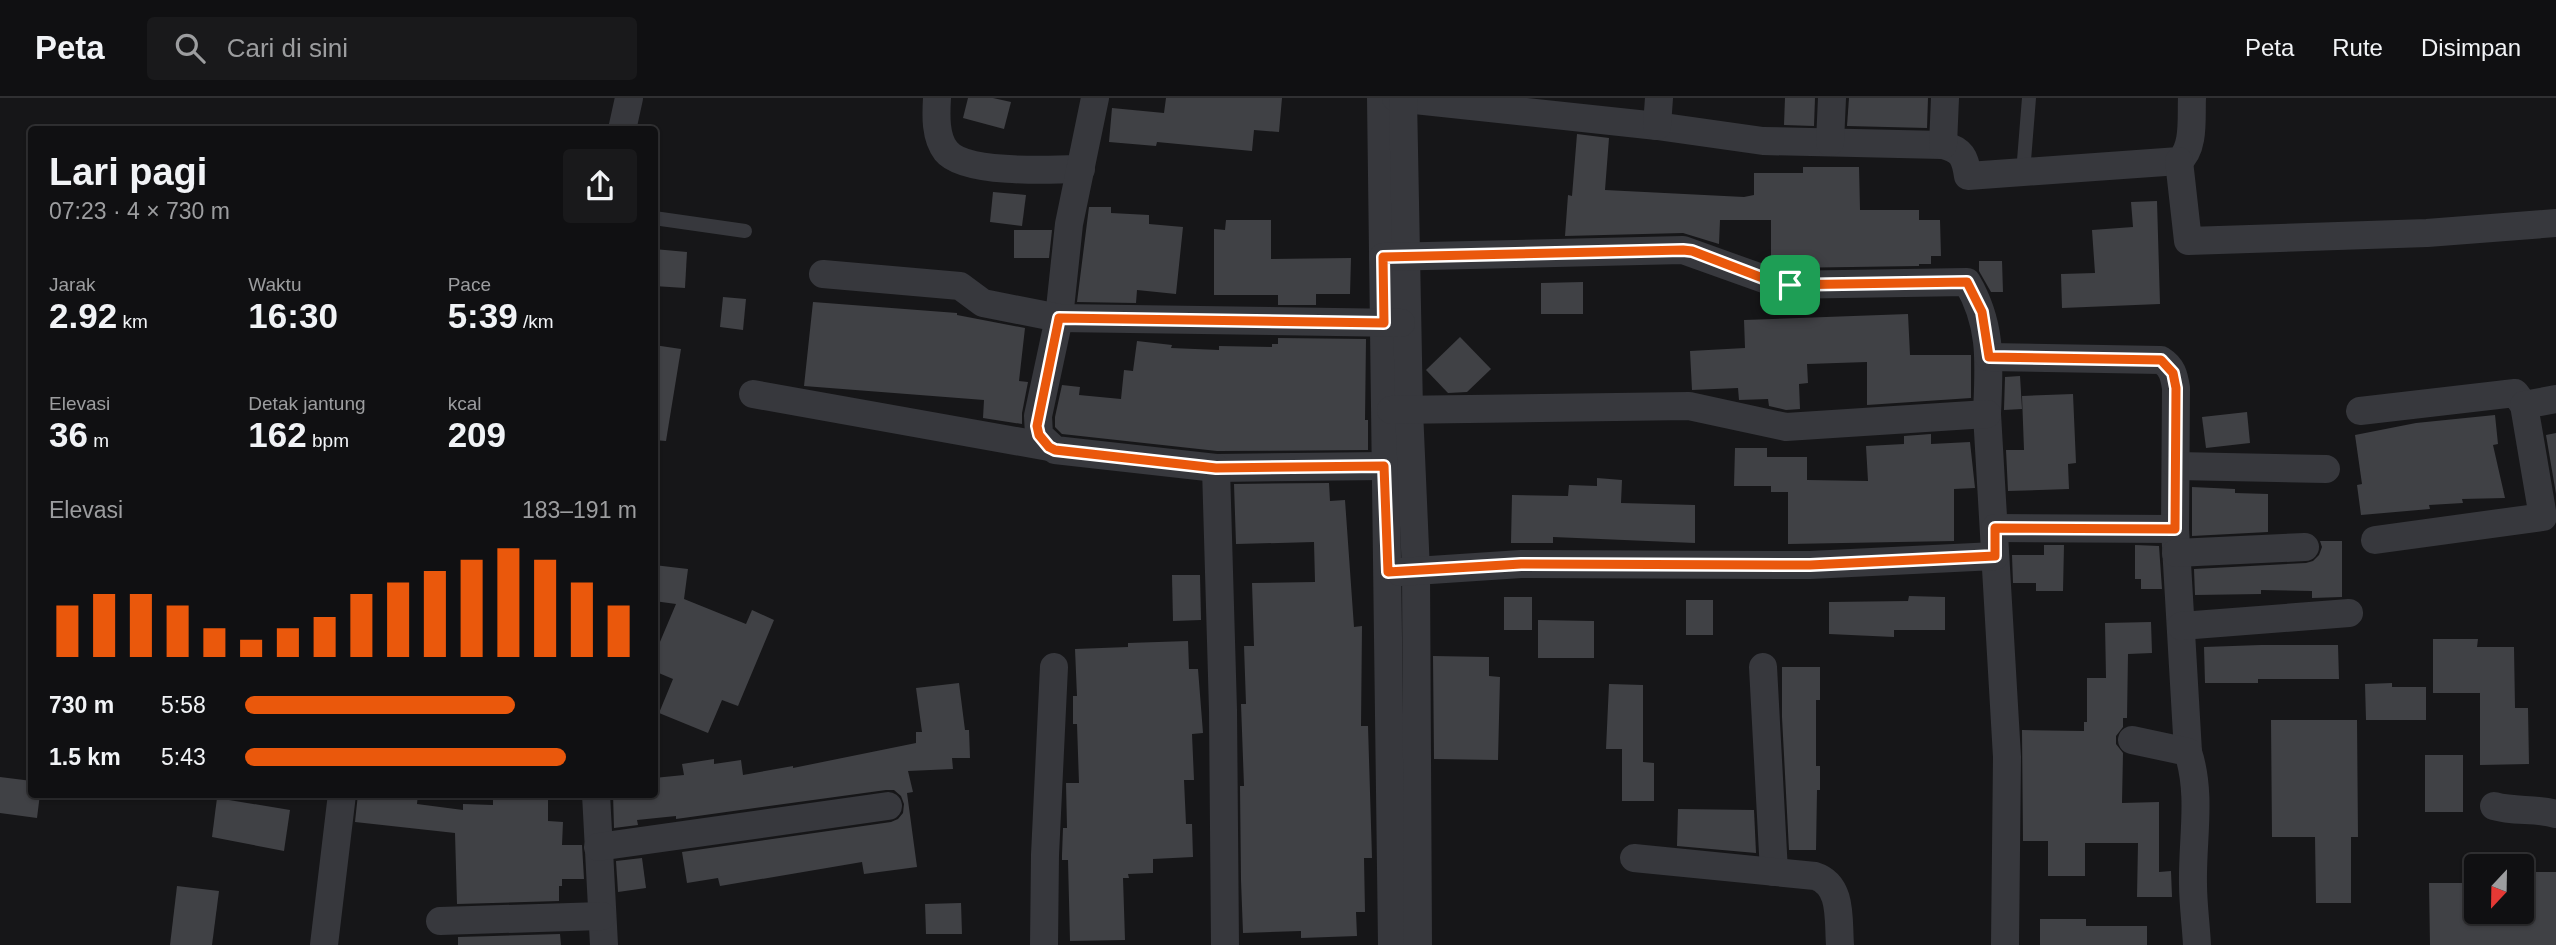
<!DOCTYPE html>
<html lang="id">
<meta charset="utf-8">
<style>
:root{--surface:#101012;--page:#19191b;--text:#f1f3f6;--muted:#9c9d9f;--line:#303032;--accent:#ea580c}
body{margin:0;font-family:Arial,sans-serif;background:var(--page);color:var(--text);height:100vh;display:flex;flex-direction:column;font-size:26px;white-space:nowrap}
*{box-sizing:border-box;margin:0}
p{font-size:23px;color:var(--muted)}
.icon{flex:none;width:38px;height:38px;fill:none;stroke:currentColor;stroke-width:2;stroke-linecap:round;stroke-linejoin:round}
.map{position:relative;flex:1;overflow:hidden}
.panel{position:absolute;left:28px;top:28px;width:630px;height:672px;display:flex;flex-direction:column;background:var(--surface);border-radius:7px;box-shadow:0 2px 5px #0004,0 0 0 2px var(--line)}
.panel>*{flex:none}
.needle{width:46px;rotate:202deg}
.buttons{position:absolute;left:2464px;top:756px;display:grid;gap:14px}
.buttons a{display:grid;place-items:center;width:70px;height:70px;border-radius:7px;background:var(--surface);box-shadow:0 2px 5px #0004,0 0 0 2px var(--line);font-size:35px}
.pin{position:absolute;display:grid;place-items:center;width:60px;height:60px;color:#fff;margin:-30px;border-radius:14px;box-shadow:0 4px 10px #0006}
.round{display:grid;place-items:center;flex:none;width:74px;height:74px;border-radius:7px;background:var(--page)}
.overview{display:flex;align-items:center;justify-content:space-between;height:119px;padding:0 21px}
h1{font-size:38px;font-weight:600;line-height:52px}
.figures{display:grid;grid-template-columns:repeat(3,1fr);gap:10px;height:119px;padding:7px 21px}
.figures div{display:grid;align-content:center}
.figures b{font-size:35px;font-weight:600}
.figures small{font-size:19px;font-weight:400}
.figures p{font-size:19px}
.chart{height:196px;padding:14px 21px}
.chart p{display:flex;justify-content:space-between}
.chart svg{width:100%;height:126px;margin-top:7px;stroke:var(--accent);stroke-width:6}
ul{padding:0 21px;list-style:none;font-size:23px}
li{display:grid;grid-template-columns:112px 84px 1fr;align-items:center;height:52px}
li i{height:18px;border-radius:9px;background:var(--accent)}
header{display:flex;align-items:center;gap:42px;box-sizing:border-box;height:98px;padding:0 35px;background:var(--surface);border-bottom:2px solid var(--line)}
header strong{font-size:33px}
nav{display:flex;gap:38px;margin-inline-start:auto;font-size:24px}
.search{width:490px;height:63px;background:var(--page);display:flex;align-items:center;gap:18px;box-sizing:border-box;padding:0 24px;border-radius:7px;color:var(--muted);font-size:26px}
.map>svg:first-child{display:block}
.building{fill:#404145}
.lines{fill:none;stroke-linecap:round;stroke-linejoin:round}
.lane{stroke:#37383d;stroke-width:14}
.street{stroke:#37383d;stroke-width:28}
.route-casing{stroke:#fff;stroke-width:14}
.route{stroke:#ea580c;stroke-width:9}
</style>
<header>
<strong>Peta</strong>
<div class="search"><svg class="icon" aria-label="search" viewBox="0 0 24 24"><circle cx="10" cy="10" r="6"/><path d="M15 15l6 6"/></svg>Cari di sini</div>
<nav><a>Peta</a><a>Rute</a><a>Disimpan</a></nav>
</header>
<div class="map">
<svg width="2556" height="847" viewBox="0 0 2556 847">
<rect width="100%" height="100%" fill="#161618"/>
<g class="building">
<polygon points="968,0 993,0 1011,4 1004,31 963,20"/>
<polygon points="1166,0 1282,0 1279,34 1254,32 1252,53 1157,44 1156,48 1109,44 1112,10 1164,15"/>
<polygon points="1785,0 1815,0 1814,28 1784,27"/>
<polygon points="1849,0 1928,0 1927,30 1847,28"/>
<polygon points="1577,36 1609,40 1605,92 1744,99 1754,97 1754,75 1803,75 1803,69 1859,69 1860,112 1919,112 1919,122 1940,122 1941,158 1931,158 1931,166 1919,166 1919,168 1784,170 1771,166 1771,122 1720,122 1719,146 1683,135 1565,138 1568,97 1572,98"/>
<polygon points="993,94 1026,97 1022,128 990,124"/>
<polygon points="2157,103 2160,206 2062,210 2061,176 2095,175 2092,132 2133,129 2131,104"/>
<polygon points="1089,109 1111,109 1111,115 1149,117 1149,126 1183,129 1176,196 1137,192 1136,205 1077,204"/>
<polygon points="1226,122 1271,122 1271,161 1351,160 1350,196 1316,196 1316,207 1278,207 1278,197 1214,197 1214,131 1225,132"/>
<polygon points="1014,132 1052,132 1049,160 1014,160"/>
<polygon points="654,151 687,154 685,190 654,188"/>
<polygon points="1979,163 2002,163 2003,194 1991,194 1979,173"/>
<polygon points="1583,184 1583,216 1541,216 1541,185"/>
<polygon points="723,199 746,201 743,232 720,229"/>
<polygon points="813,204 957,215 957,217 1025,230 1019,283 1028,284 1022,315 1022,326 983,320 984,302 804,288"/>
<polygon points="1908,216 1910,257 1971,257 1971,300 1867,307 1867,264 1807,266 1808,285 1799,286 1800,311 1786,312 1769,308 1768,301 1739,302 1738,290 1692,292 1690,253 1745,250 1744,222"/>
<polygon points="1460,239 1491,271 1467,294 1448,295 1426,272"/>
<polygon points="1278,240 1366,241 1365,322 1368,322 1368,352 1217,353 1062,336 1055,329 1055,319 1062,287 1080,289 1079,297 1121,301 1124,272 1133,273 1137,243 1172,247 1171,250 1219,252 1219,248 1272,249 1272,246 1278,246"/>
<polygon points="654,247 681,251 666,343 654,342"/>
<polygon points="2020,278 2022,311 2004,312 2005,279"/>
<polygon points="2073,296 2076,365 2068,366 2069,391 2008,393 2006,352 2024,352 2022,298"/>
<polygon points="2247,314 2250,345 2206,350 2202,319"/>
<polygon points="2495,317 2498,346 2493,347 2505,400 2462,401 2463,405 2429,407 2430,411 2361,417 2357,387 2362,386 2355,337 2416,325"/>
<polygon points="2556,335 2556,396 2546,337"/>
<polygon points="1931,336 1931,346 1970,344 1975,390 1954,391 1954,443 1788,446 1788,394 1771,394 1771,388 1734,388 1735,350 1767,350 1767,359 1807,359 1807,382 1868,383 1866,348 1904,346 1904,338"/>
<polygon points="1597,380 1622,382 1621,405 1695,407 1695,445 1553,439 1553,445 1511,445 1512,397 1568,398 1569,387 1597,388"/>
<polygon points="1329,385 1330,403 1345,402 1354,529 1362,528 1361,628 1368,628 1372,760 1364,760 1365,814 1356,814 1357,838 1301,840 1301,833 1243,835 1241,782 1240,688 1244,688 1241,606 1246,606 1244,548 1254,548 1252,485 1315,484 1314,444 1236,446 1234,386"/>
<polygon points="2192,389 2235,391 2235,395 2268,396 2268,434 2192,438"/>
<polygon points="2320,443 2342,443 2342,499 2312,500 2312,493 2261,492 2261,496 2195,497 2194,471 2306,465 2313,463 2319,457 2322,449"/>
<polygon points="2044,447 2064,447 2063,493 2036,493 2036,485 2013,485 2012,457 2044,457"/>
<polygon points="2135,447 2159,448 2162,491 2141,491 2141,481 2135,481"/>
<polygon points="654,467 688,471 684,501 746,526 752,512 774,522 738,608 722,602 708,635 659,615 673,581 654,573 654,558 676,506 654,503"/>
<polygon points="1172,477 1200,477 1201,522 1173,523"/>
<polygon points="1909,498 1945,499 1945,532 1894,532 1894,539 1829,536 1829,504 1908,503"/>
<rect x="1504" y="499" width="28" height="33"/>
<rect x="1686" y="502" width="27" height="35"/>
<polygon points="1538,522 1594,523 1594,560 1538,560"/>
<polygon points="2151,524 2152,555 2128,556 2127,620 2123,620 2123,629 2116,638 2116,646 2123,655 2122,705 2159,704 2159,774 2171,773 2172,799 2137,799 2138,745 2085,745 2085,778 2048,778 2048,743 2023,743 2022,632 2084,633 2084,624 2087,624 2087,580 2106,580 2105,525"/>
<polygon points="2433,541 2478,541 2477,549 2514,549 2515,610 2528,610 2529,666 2480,667 2480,595 2433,595"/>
<polygon points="1188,543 1189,571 1198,571 1203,635 1192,636 1194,682 1184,682 1186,726 1192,726 1193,759 1153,761 1153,775 1128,776 1129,780 1123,780 1125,842 1070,843 1068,762 1062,762 1062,757 1063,730 1067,730 1066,685 1079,685 1077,626 1073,626 1073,598 1077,598 1075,551 1128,549 1128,545"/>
<polygon points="2261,547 2338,547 2339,581 2258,581 2258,585 2205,585 2204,549"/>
<polygon points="1433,558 1489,559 1489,578 1500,579 1498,662 1434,661"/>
<polygon points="1782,569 1820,569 1820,602 1816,602 1816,668 1820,668 1820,692 1817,692 1816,752 1789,752 1782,619"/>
<polygon points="959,585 965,632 969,632 970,660 952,660 953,671 908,673 913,694 907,695 917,769 864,776 862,764 720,788 718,780 687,785 682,754 891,724 898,721 903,715 904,706 901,698 894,692 886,692 676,721 676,718 637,722 638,727 614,730 613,696 654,696 654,680 684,677 682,666 714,661 714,666 741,662 743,677 793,668 793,670 916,645 916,634 922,634 916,590"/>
<polygon points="2392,585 2392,589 2426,589 2426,622 2366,622 2365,586"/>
<polygon points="1609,586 1643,587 1643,664 1654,665 1654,703 1622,703 1622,651 1606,651"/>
<polygon points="2271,622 2357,622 2358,739 2351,739 2351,805 2316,805 2315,739 2272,739"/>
<rect x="2425" y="657" width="38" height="57"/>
<polygon points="0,679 32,683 32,696 40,696 37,720 0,715"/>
<polygon points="358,696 418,696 417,706 463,712 463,706 493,707 493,696 548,696 548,723 563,724 562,747 582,747 584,781 562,781 562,788 559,788 559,803 457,806 455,735 355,724"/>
<polygon points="217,700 290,712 284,753 212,739"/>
<polygon points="1678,711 1754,712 1756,755 1677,748"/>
<polygon points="642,760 646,790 618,794 616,763"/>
<polygon points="2522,774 2556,774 2556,847 2430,847 2429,785 2463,785 2463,814 2522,814"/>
<polygon points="177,788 219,793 212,847 170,847"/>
<polygon points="961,805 962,836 926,836 925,806"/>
<polygon points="2040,821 2086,821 2086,828 2147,828 2147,847 2040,847"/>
<polygon points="560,836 561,847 458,847 458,839"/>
</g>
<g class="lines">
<g class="lane">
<polyline points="2023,75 2029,0"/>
<polyline points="654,120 745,133"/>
</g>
<g class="street">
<path d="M937,0C936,17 935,39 946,53C964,76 1053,72 1081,71"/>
<polyline points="1095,0 1069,126 1059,220 1038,318 1039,337 1055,352 1216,370 1384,368"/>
<polyline points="1381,0 1392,847"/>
<path d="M1396,0L1657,28L1763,43L1943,47C1962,52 1965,59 1968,78L2179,63C2195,50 2191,19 2192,0"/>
<polyline points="1403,0 1409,312 1416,473 1418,847"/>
<polyline points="1657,28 1659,0"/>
<polyline points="622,32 629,0"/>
<polyline points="1830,44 1832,0"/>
<polyline points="1943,47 1945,0"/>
<polyline points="2179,63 2188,143 2427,135 2556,125"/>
<path d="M1383,159L1683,152L1781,187L1967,184C1993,228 1989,267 1987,316L2007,659L2005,847"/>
<polyline points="823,176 960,188 983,205 1059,220 1401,225"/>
<path d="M1989,259L2161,262C2172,269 2174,277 2176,290L2175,431L2188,654"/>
<polyline points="753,296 1049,349"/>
<polyline points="1391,312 1689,308 1786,329 1987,316"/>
<polyline points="2360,313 2515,295 2524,307"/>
<polyline points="2177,368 2326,371"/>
<polyline points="1216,370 1223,612 1225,847"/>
<polyline points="1995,430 2175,431"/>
<polyline points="2375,442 2543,419 2524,307 2556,301"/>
<polyline points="2176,455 2305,449"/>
<polyline points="1400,474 1521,466 1810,467 1995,458"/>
<polyline points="2181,528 2349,515"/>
<polyline points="1763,569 1774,774"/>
<path d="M2132,642L2188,654C2202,697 2192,742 2193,786C2193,806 2196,827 2197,847"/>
<polyline points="596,696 604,847"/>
<path d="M2494,708C2514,714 2536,710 2556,716"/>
<polyline points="598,749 888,708"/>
<path d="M1634,760L1815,778C1843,787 1838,822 1840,847"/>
<polyline points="440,823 602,818"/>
<polyline points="324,847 342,696"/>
<polyline points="1044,847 1045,757 1054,569"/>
</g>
</g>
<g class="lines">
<defs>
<polygon id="route" points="1683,152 1692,153 1781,187 1967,184 1982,214 1989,259 2161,262 2173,275 2176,290 2175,431 1995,430 1995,458 1810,467 1521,466 1388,474 1384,368 1216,370 1055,352 1049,349 1039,337 1037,328 1059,220 1384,225 1383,159"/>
</defs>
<use href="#route" class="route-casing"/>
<use href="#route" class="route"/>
</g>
</svg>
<div class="buttons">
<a><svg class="needle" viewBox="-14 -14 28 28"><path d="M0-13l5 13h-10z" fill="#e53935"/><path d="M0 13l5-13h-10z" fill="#9c9d9f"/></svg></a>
</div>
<div class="pin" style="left:1790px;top:187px;background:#1e9e55"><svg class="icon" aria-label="arrive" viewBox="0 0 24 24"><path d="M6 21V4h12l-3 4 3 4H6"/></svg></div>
<section class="panel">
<div class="overview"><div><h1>Lari pagi</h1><p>07:23 · 4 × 730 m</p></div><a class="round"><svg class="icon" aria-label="share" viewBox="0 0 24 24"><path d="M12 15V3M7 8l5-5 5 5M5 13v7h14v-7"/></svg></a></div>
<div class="figures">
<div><p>Jarak</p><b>2.92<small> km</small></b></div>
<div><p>Waktu</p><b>16:30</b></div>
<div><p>Pace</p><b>5:39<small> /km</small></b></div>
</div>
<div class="figures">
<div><p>Elevasi</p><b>36<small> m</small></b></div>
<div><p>Detak jantung</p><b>162<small> bpm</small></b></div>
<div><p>kcal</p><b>209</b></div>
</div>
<div class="chart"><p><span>Elevasi</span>183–191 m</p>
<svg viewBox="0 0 160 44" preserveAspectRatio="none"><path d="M5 44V26M15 44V22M25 44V22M35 44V26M45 44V34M55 44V38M65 44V34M75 44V30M85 44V22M95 44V18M105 44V14M115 44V10M125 44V6M135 44V10M145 44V18M155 44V26"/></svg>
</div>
<ul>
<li><b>730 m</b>5:58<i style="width:69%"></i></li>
<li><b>1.5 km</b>5:43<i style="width:82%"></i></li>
</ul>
</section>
</div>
